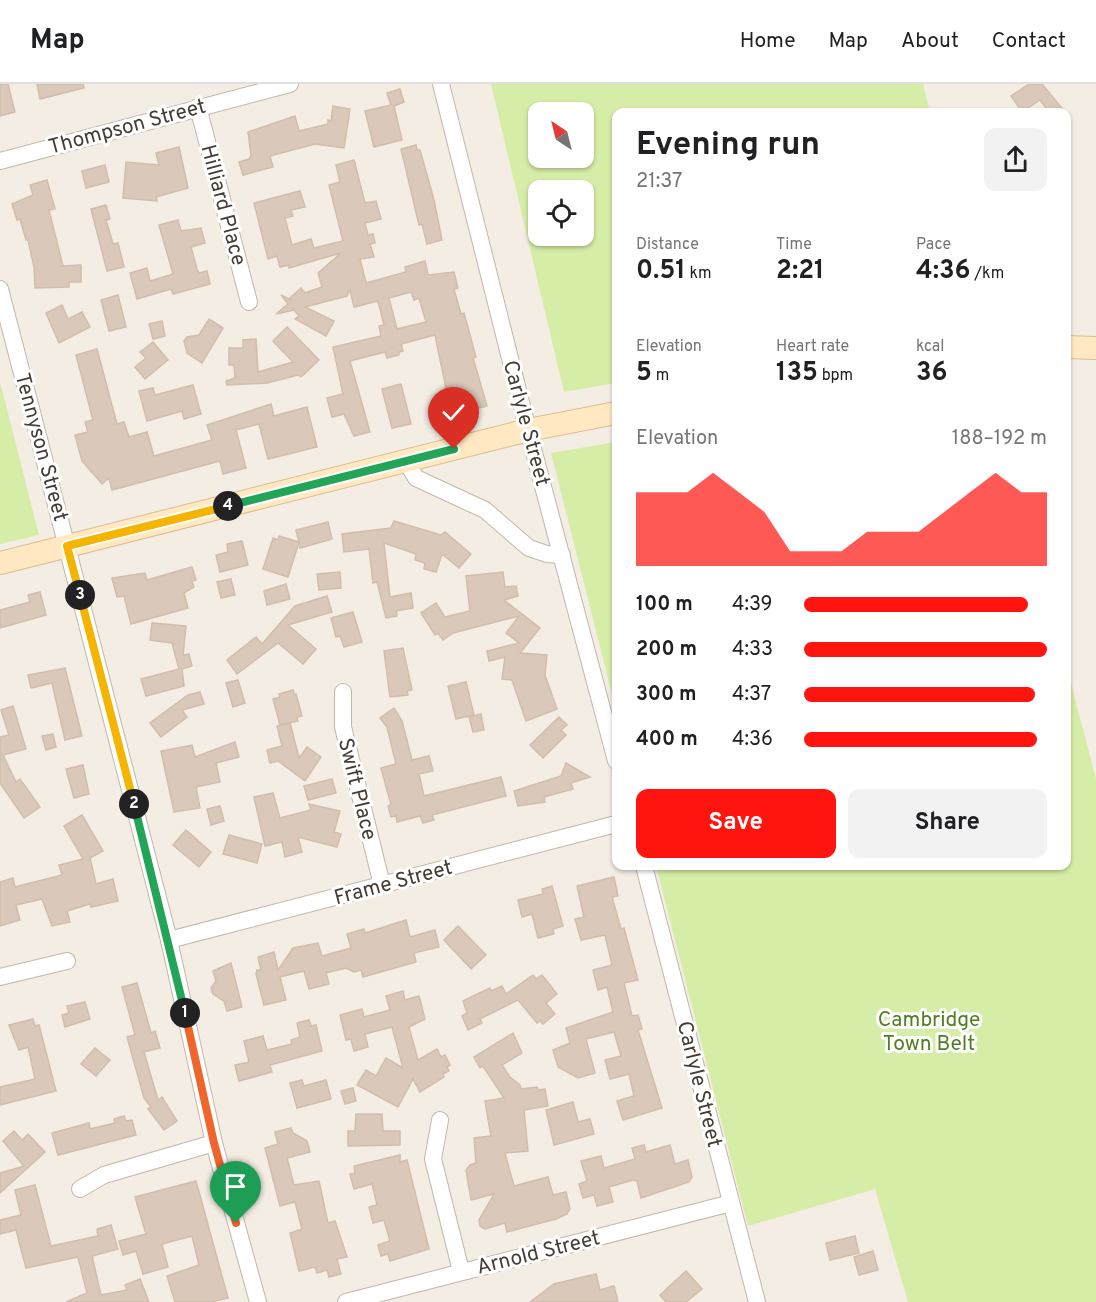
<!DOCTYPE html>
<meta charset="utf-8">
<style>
:root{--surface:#fff;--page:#f2f2f2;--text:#202124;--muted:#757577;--line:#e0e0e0;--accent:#ff140f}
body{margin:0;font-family:Overpass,sans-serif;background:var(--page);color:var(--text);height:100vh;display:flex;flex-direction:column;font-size:22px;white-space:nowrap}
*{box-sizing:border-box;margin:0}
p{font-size:20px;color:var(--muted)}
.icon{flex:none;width:33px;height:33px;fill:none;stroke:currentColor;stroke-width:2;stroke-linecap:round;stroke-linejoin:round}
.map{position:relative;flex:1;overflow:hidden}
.drawer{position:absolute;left:612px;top:24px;width:459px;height:762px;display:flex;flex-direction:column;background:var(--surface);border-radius:12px;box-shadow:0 2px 4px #0004}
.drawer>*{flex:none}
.needle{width:39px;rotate:325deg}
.fabs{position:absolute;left:528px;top:18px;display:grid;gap:12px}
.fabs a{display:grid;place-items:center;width:66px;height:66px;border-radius:12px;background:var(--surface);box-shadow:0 2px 4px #0004;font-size:30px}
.pin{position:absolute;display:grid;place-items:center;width:51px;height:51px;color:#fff;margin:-62px -26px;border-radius:50% 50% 50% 0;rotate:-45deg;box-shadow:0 0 6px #0007}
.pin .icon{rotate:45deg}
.km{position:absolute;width:30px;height:30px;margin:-15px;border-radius:50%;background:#222;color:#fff;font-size:16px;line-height:30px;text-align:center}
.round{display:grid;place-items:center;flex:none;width:63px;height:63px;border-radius:12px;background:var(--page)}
.summary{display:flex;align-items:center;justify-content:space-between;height:102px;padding:0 24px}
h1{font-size:33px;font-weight:700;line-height:45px}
.metrics{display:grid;grid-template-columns:repeat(3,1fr);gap:9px;height:102px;padding:6px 24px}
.metrics div{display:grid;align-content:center}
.metrics b{font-size:26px;font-weight:700}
.metrics small{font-size:16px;font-weight:400}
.metrics p{font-size:16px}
.chart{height:168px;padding:12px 24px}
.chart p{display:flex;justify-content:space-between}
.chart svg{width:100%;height:108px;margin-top:6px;fill:var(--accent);opacity:.7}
.button{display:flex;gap:12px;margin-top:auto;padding:12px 24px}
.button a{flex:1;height:69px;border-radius:12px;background:var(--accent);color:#fff;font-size:24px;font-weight:700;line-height:69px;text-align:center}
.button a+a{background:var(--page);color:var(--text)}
ul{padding:0 24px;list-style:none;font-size:20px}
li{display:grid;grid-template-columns:96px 72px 1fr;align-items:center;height:45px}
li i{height:15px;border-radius:8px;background:var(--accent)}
header{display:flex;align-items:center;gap:36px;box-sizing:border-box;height:84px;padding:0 30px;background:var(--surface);border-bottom:2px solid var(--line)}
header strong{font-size:28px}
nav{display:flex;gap:33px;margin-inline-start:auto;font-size:21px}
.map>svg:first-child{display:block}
.green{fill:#d6eda7;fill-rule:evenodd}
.building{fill:#dac9ba;stroke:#d2bdaa;stroke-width:1.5;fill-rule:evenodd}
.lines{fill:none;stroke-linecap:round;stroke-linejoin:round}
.street-casing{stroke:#c3b6a8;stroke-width:18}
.secondary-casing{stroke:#dcbe8f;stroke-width:24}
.street{stroke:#fff;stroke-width:16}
.secondary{stroke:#ffe8c2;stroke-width:22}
.split-1-casing{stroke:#fff;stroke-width:12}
.split-2-casing{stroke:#fff;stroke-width:12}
.split-3-casing{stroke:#fff;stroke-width:12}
.split-4-casing{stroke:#fff;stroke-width:12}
.split-5-casing{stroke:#fff;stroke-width:12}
.split-1{stroke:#f0652b;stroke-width:8}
.split-2{stroke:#22a559;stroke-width:8}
.split-3{stroke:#f5b400;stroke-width:8}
.split-4{stroke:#f5b400;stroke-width:8}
.split-5{stroke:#22a559;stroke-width:8}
.labels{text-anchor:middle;stroke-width:6;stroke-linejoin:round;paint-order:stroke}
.street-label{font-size:21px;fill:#463c33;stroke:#fff}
.park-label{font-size:21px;fill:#507e20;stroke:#fff}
</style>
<header>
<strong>Map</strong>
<nav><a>Home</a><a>Map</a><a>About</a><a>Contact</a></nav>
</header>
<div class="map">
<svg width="1096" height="1218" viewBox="0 0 1096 1218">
<rect width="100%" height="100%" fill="#f4ede3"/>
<g class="green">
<path d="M491,0H923L930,28H616V299L564,308ZM584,28V74H538V28ZM584,106V152H538V106Z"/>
<polygon points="0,298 39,451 0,460"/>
<polygon points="616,358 616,626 551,369"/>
<polygon points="1067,584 1096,695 1096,1218 908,1218 875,1105 748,1142 656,782 1066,782"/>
</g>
<g class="building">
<polygon points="0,0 8,0 15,28 0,32"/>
<polygon points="37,0 83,0 84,4 40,15"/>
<polygon points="1029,0 1042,0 1065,28 1049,28 1040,16 1022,28 1011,12"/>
<polygon points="400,5 404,18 394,22 402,56 374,63 365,27 391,21 387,9"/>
<polygon points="333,22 350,25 344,64 315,60 270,72 273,83 243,91 239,78 249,75 251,72 248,48 295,32 299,47 328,40 328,36 331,37"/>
<polygon points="416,61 417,66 420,66 434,116 442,156 427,160 422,140 419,141 401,65"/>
<polygon points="179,63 188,104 156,113 157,117 123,114 126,78 159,81 156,69"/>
<path d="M354,76L365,119L376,117L381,135L365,139L368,151L373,150L375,159L370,160L374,173L360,175L366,199L406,188L405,183L425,177L428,191L454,188L458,204L454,205L461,230L464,229L476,273L473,274L487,322L443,333L438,311L447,309L435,251L401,260L403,267L399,268V271L387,274L385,268L350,277L370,348L354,352L344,330L332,333L327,314L343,310L333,263L381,252L379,242L384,241L378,217L354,223L350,206L347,212L305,223L334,237L326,252L295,235L299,232L294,226L276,230L288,220L281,211L291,216L290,214L301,204L305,209L322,203L318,189L341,169L289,184V181L280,183L277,172L268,175L254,119L300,107L305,123L291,126L293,132L285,134L292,161L311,155L314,164L343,157L329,101L340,98L336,81ZM411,208L414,216L419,214L426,238L397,245L389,214Z"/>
<polygon points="105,81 109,98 86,104 82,87"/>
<polygon points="47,96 55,125 49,126 63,182 81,181 81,198 69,198 69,203 35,204 34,183 28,156 26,156 20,135 17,136 12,120 33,111 30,101"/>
<polygon points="106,121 110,135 106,136 113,160 118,159 124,183 107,187 91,125"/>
<polygon points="178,136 181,147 201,144 205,159 191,163 197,185 199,189 207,187 210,200 173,210 171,205 137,215 130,189 147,184 150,197 173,190 159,141"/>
<polygon points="118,211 126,243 109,247 101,216"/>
<polygon points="62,221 68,235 82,228 90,243 59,259 46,229"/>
<polygon points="209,235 223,244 202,279 187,269 184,257 187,253 199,251"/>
<polygon points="162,237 165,252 153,255 149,240"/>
<polygon points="287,243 319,276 301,293 298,291 267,299 227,301 226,297 235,294 234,281 229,281 229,264 243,264 243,256 256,255 258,288 293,278 273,257"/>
<polygon points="153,258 168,276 145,295 135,283 146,274 140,268"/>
<polygon points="97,265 117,340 124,338 129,353 147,348 154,372 212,356 207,341 271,320 274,332 307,323 317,363 268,375 259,340 236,346 246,384 223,390 220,377 112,406 109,394 102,400 82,377 75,351 88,348 85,338 93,336 76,271"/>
<polygon points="401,300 411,340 392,344 382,305"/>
<polygon points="193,301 201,330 184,335 182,327 147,337 139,307 153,304 155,311"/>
<polygon points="394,437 441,451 445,448 471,470 459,484 442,470 436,488 424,485 425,479 415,476 416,470 384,459 390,513 411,509 413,524 396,527 397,532 386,534 377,498 373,499 369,465 344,468 342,450 391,444"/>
<polygon points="328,438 332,455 300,464 299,458 288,493 263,485 273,454 278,456 279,452 299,458 296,446"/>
<polygon points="242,457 248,481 220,488 216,471 228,468 227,460"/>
<polygon points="192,483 196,496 192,497 194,503 184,509 188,524 131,540 124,512 117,513 112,494 145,489 147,496"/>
<polygon points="340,488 341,504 319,506 317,490"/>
<polygon points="503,488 505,503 516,502 518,512 504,516 540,544 520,569 547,571 545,591 557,625 526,637 512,596 502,595 505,573 489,577 487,567 519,559 506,549 519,532 453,549 443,556 438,549 435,551 421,529 436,519 445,533 470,527 466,492"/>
<polygon points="231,495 235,511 221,514 217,498"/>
<polygon points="286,500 290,515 267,521 264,507"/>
<polygon points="40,508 46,531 0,544 0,526 30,518 28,511"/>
<polygon points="327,512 332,528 288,541 316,565 303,580 278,559 237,590 227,576 256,553 262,560 295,522"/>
<polygon points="353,528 362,558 344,563 340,552 336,553 331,534"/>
<polygon points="152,539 186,542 183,571 189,570 192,582 182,585 184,602 146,612 141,595 179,585 172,559 150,556"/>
<polygon points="403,564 412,606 407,607 408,611 390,613 384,567"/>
<polygon points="65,584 82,652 65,656 52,599 31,604 28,591"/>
<polygon points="238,596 245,619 233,623 226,599"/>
<polygon points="466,598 474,631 456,635 448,602"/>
<polygon points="293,606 294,610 296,610 302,632 297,633 298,637 280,641 273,615 280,613 279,610"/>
<polygon points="200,608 204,620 182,626 187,633 161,653 150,639 188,611"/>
<polygon points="13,622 26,665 3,671 16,698 20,695 40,723 24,734 0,699 0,653 9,651 1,626"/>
<polygon points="394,624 402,637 412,676 429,672 433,687 419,690 424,712 501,693 506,712 432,731 434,736 423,739 420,732 397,738 396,732 391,733 388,722 391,721 381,684 396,680 387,643 380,634"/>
<polygon points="481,630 484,646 473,648 469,633"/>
<polygon points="559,633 567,641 561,646 566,651 543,674 530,661"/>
<polygon points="290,639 299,674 307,663 321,673 305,697 278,677 270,679 267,666 282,662 277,642"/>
<polygon points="53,650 56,663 46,666 42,652"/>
<polygon points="235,658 239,673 216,679 220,698 196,703 200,724 174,728 161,667 192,661 195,673"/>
<polygon points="566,679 590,693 571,699 573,705 544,713 545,718 518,722 514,707 561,692"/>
<polygon points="83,681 89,710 74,714 66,685"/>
<polygon points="332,695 336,709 308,716 304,702"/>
<polygon points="273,709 280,734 311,726 309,720 340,727 334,748 341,750 337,763 298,753 302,768 285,773 282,758 265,762 254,713"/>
<polygon points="220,722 224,737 211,741 207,725"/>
<polygon points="82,731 103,767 90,774 96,800 113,795 118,817 91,823 90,820 67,827 70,838 52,842 42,815 16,821 20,836 0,842 0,798 13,794 15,803 62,791 59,781 83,775 64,742"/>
<polygon points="186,746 211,768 199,783 173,761"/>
<polygon points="229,751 262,760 257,779 223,770"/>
<polygon points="614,793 618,812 612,813 621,845 624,844 638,896 624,899 632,932 638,931 642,945 638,946 662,1024 623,1036 617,1017 634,1012 629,990 610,995 605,976 621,972 614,948 586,955 595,989 578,994 558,983 553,966 570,959 566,944 613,928 607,903 598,906 593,886 612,881 605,851 581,856 575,835 584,833 577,802"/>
<polygon points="552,802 563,842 553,845 554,850 538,854 532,830 522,833 518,816 543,810 542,805"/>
<polygon points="406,836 410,853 435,846 439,863 414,869 416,878 363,893 361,886 354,888 346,884 326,889 329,900 309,905 304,887 280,893 286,916 264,921 256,890 257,886 261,886 258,873 274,868 278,886 293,864 318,859 322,872 351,864 347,850 364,845 365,849"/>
<polygon points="458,842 486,871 471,885 444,856"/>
<polygon points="231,879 242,923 227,927 224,917 213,910 211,904 216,897 213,887"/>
<polygon points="533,891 536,895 542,891 557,910 546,919 555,930 543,940 540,937 537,939 518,916 480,935 482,939 468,946 462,932 467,929 463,917 490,904 491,907 502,902 506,910"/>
<polygon points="137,899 151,949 155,947 160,964 144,968 158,1016 162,1013 177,1037 164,1046 148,1025 151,1023 144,1014 127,953 135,951 122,903"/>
<polygon points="403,907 405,916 419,912 425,935 409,943 418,976 437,965 441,973 445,971 450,981 447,983 449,987 443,990 444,993 420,1008 413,995 398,1023 357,1001 366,986 376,992 386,974 403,984 392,943 365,950 368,963 354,967 351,955 346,956 340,931 362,925 364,933 390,926 386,912"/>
<polygon points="85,918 90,935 65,943 62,931 69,929 67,922"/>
<polygon points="33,935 35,942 39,941 56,1007 0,1021 0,1003 35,995 28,963 19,966 9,941"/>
<polygon points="309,936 311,942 316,941 322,967 270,981 272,988 239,997 235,981 249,978 244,957 263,952 267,966 292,960 291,956 300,953 297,939"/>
<polygon points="513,949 522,969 502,981 510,993 520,1001 521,1005 537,1003 538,1006 545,1005 548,1022 524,1026 528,1067 505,1069 514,1102 548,1093 553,1111 566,1108 570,1125 567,1130 556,1135 507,1148 505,1139 485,1145 480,1142 479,1136 494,1110 471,1116 466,1086 470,1081 476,1079 474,1054 491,1052 485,1017 504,1014 483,982 480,984 474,973"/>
<polygon points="95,964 110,976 96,992 81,980"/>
<polygon points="302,996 304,1002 326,996 331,1015 297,1024 290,999"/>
<polygon points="353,1004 356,1017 345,1020 341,1007"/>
<polygon points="573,1018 578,1038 590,1035 594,1050 554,1061 546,1026"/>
<polygon points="356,1030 382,1030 383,1047 400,1047 400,1061 348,1062 348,1047 355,1047"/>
<polygon points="124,1032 126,1037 132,1036 136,1051 58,1071 52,1049 89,1039 90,1045 115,1039 114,1035"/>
<polygon points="291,1044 293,1049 307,1057 310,1068 287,1074 294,1101 319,1097 328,1139 335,1137 347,1173 337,1175 341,1190 329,1193 327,1186 317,1189 315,1183 299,1187 290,1149 302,1145 295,1118 280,1122 265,1064 278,1060 275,1048"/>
<polygon points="14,1047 22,1056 28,1050 45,1068 0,1109 0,1089 24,1082 3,1057"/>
<polygon points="644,1061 646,1068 670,1061 675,1080 688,1076 692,1093 689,1098 641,1114 637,1097 633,1096 609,1103 613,1118 597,1122 594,1111 583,1114 579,1100 587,1097 581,1077 601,1072 604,1084 635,1075 632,1064"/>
<polygon points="400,1071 400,1078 407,1076 429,1165 390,1177 388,1170 381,1172 378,1161 390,1157 384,1136 373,1139 369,1123 377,1121 372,1100 354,1105 350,1090 355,1089 354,1082"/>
<polygon points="196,1097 228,1214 211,1218 175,1218 167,1192 199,1181 192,1152 162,1160 168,1183 143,1190 136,1167 123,1171 119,1157 146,1150 135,1113"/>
<polygon points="35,1101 51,1162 98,1152 97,1145 111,1141 118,1165 92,1172 101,1211 127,1206 125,1201 140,1195 149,1218 66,1218 87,1209 78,1173 26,1184 16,1146 0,1150 0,1136 21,1131 15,1106"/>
<polygon points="855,1152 859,1169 830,1176 826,1159"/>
<polygon points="873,1167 878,1186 859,1191 854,1173"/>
<polygon points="686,1187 702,1205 686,1218 666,1218 660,1211"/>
<polygon points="596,1190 600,1206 614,1202 618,1218 530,1218 554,1200"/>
</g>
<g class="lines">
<defs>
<g id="street">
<polyline points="441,0 528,346 616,677"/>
<polyline points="198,23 249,218"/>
<polyline points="0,77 290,0"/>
<polyline points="0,205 169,856 214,1059 258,1218"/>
<polyline points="406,377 416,394 485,426 529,464 547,470 562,471"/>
<polyline points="343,608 343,643 382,801"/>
<polyline points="644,782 757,1218"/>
<polyline points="169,856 616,740"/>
<polyline points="0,893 67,877"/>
<polyline points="440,1036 433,1075 461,1187"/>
<polyline points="80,1105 104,1091 214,1059"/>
<polyline points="346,1218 731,1119"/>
</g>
<g id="secondary">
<polyline points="1066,263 1096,264"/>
<polyline points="0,479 528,346 616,329"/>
</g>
</defs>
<use href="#street" class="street-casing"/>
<use href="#secondary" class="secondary-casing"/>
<use href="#street" class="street"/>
<use href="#secondary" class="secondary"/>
</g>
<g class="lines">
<defs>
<polyline id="split-1" points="185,929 214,1059 236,1139"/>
<polyline id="split-2" points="134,720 185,929"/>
<polyline id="split-3" points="80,511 134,720"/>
<polyline id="split-4" points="80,511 67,462 228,422"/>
<polyline id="split-5" points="228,422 454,365"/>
</defs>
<use href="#split-1" class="split-1-casing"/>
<use href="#split-2" class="split-2-casing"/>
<use href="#split-3" class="split-3-casing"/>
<use href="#split-4" class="split-4-casing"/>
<use href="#split-5" class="split-5-casing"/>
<use href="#split-1" class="split-1"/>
<use href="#split-2" class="split-2"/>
<use href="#split-3" class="split-3"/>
<use href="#split-4" class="split-4"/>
<use href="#split-5" class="split-5"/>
</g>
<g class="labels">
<g class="street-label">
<text transform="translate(127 42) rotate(-15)" y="7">Thompson Street</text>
<text transform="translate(224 121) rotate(75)" y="7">Hilliard Place</text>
<text transform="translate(527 339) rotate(75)" y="7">Carlyle Street</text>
<text transform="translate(42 363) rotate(75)" y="7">Tennyson Street</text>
<text transform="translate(358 705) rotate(76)" y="7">Swift Place</text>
<text transform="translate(393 798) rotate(-15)" y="7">Frame Street</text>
<text transform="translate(700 1000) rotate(76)" y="7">Carlyle Street</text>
<text transform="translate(538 1168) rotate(-14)" y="7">Arnold Street</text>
</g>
<g class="park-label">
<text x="929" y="942">Cambridge<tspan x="929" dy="24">Town Belt</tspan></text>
</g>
</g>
</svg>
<div class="fabs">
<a><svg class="needle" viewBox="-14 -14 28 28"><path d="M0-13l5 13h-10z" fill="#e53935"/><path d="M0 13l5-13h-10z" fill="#757577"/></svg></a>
<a><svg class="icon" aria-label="locate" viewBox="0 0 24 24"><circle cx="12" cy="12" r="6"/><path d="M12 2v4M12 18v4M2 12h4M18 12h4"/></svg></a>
</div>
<div class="pin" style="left:236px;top:1139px;background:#1e9e55"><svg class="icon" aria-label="arrive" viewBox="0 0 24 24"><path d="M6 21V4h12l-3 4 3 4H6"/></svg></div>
<div class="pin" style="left:454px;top:365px;background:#d93025"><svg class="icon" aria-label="check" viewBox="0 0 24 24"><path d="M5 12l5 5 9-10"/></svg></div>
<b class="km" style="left:185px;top:929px">1</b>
<b class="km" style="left:134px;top:720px">2</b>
<b class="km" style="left:80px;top:511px">3</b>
<b class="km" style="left:228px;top:422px">4</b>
<section class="drawer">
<div class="summary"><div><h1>Evening run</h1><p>21:37</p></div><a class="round"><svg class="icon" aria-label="share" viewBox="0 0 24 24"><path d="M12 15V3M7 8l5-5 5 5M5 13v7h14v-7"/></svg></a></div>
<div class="metrics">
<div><p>Distance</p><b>0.51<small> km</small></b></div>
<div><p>Time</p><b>2:21</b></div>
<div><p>Pace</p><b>4:36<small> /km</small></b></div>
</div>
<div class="metrics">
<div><p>Elevation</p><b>5<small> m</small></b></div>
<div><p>Heart rate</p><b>135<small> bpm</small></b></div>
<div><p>kcal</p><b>36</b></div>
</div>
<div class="chart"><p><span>Elevation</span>188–192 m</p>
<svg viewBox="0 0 160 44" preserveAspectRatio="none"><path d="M0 44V14L10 14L20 14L30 6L40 14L50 22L60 38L70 38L80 38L90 30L100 30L110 30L120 22L130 14L140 6L150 14L160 14V44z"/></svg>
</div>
<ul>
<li><b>100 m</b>4:39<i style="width:92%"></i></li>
<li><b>200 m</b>4:33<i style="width:100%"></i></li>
<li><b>300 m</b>4:37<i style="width:95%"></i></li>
<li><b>400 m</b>4:36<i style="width:96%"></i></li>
</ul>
<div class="button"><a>Save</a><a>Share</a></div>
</section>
</div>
